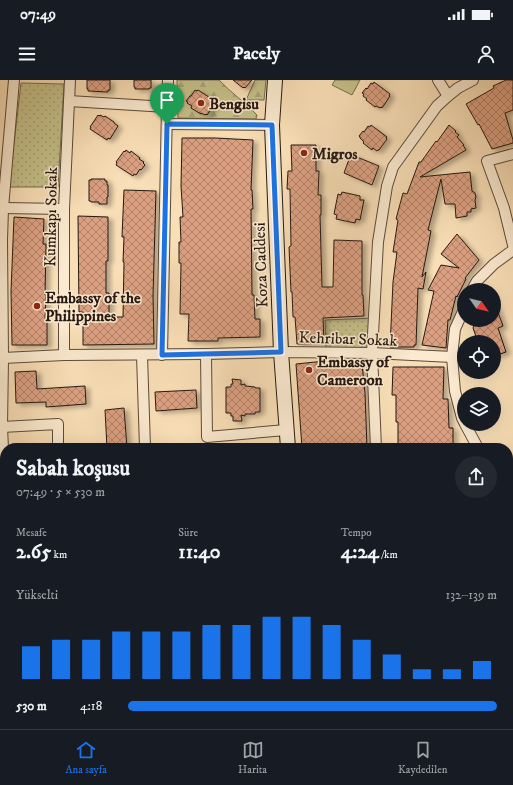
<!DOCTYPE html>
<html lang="tr">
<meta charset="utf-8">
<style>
:root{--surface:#171b24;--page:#242831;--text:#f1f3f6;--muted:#9ea1a6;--line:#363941;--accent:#1a73e8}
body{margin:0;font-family:"IM FELL DW Pica",serif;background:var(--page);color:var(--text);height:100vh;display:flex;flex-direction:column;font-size:15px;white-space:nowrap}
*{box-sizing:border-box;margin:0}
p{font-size:13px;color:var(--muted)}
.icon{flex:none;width:22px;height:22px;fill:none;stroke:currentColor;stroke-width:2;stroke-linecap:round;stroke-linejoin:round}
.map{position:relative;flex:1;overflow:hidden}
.sheet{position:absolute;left:0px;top:363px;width:513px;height:286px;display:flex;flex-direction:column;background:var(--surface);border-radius:16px 16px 0 0;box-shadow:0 4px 16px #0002}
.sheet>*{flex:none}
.needle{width:26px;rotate:124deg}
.controls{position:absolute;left:457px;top:203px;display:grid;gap:8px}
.controls a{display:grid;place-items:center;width:44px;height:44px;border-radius:50%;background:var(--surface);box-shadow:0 4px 16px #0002;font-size:20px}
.pin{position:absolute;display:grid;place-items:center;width:34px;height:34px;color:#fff;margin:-41px -17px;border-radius:50% 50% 50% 0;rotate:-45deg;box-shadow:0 0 4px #0007}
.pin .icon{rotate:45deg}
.round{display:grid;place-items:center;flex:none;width:42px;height:42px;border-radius:21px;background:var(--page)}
.overview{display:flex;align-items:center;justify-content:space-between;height:68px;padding:0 16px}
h1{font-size:22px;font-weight:800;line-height:30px}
.stats{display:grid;grid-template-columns:repeat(3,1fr);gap:6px;height:68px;padding:4px 16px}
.stats div{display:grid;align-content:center}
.stats b{font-size:20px;font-weight:800}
.stats small{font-size:11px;font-weight:400}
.stats p{font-size:11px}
.chart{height:112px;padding:8px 16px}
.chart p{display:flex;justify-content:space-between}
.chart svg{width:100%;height:72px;margin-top:4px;stroke:var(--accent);stroke-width:6}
ul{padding:0 16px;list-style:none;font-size:13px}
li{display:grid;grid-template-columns:64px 48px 1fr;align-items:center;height:30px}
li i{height:10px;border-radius:5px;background:var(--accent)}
.status{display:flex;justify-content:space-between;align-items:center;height:28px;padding:0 20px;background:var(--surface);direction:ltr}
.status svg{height:11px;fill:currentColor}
header{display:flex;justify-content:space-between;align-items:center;height:52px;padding:0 16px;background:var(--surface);font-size:18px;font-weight:800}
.tab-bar{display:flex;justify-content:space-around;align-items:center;height:56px;border-top:1px solid var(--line);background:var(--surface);font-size:11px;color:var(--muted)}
.tab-bar a{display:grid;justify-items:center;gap:2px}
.tab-bar .on{color:var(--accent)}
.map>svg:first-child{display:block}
.grass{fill:url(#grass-dots);stroke:#766c4c}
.forest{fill:url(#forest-firs);stroke:#766c4c}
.green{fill:#c5c089;stroke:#766c4c}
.building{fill:url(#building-cross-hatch);stroke:#271810;filter:url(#shadow)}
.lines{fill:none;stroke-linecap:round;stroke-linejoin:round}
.street-casing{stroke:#5c4a3a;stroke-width:12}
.secondary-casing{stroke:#271810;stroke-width:16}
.street{stroke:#fbead0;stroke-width:10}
.secondary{stroke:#fbead0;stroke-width:14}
.route-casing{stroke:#fff;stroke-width:8}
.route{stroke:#1a73e8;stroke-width:5}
.poi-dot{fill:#8f2418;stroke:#fbead0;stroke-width:1.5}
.labels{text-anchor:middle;stroke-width:3;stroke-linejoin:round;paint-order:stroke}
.poi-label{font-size:16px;font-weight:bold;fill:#271810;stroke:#fbead0;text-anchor:start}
.street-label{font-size:16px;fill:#271810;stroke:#fbead0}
</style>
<div class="status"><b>07:49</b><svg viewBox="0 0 49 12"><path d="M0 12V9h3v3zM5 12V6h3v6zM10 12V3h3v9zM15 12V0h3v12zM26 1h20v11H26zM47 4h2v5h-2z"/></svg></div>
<header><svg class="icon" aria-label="menu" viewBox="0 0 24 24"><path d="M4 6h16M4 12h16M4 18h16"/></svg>Pacely<svg class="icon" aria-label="person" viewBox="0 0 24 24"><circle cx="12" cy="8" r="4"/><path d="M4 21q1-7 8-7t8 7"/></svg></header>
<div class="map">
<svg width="513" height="649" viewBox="0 0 513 649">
<defs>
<pattern id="grass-dots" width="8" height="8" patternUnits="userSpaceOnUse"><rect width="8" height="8" fill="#c5c089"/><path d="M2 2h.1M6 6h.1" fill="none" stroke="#a9a475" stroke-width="1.8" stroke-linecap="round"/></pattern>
<pattern id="forest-firs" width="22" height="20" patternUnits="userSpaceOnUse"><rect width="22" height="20" fill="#c5c089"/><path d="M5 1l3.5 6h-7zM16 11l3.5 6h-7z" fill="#a9a475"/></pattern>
<pattern id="building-cross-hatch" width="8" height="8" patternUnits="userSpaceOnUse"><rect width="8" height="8" fill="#dba081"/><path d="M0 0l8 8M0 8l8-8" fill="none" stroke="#b28168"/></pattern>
<filter id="shadow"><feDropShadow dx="4.5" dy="2.5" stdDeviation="2" flood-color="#0004"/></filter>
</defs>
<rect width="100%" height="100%" fill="#f9dfb7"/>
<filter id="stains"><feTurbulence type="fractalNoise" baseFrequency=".005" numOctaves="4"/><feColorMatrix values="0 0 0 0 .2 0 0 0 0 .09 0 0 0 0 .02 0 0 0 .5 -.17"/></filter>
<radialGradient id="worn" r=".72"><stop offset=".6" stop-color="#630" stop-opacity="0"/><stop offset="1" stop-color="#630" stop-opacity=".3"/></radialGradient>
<g class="grass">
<polygon points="21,3 64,4 58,107 9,107"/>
<polygon points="374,238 372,273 326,272 325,240"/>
</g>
<g class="forest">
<path d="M177,0H219C231,13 245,22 257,35L256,39L178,38Z"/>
<polygon points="255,0 266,0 264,20 246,20"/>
<polygon points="0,562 5,571 5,587 0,588"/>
</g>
<polygon class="green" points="335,0 360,0 352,15 332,5"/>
<g class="building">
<polygon points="87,0 110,0 110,10 108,10 108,12 88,11 88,9 87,9"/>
<polygon points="134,0 151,0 151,8 149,8 149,9 135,9 135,7 134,7"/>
<polygon points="233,0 252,0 245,8 244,7 243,8"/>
<polygon points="506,0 513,0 513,30 505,33 513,60 513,63 492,69 479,44 478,45 466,24 494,8 493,6"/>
<polygon points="374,2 390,14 389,16 390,16 382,28 381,27 380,28 376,26 375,27 366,20 367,19 363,16 364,14 362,13 366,8 367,9 371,3 373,4"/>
<polygon points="195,10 197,11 198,10 215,21 214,22 215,23 207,35 206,34 205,35 201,33 201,34 191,28 192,26 187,23 188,22 186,21 190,16 191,16"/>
<polygon points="98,35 99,36 100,35 104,37 105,36 114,42 114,43 118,46 110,59 108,58 107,60 90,49 91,47 90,47"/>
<polygon points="371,45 387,57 386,58 387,59 379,70 378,70 377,71 373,68 372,70 363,63 364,62 360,58 360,57 359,56 363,51 364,52 368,46 370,47"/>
<polygon points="449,45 456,51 455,52 459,55 457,57 464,65 463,65 466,70 420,97 470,92 472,111 475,113 476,117 475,120 476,128 471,129 471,132 467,132 467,136 456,138 455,124 445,124 441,99 428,150 431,151 422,197 426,192 423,209 418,208 416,265 414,265 414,267 390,267 393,202 397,172 393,172 398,140 396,139 403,113 407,114 419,82 421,82 436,61 437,62"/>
<polygon points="182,58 215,58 253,60 251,110 252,110 253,129 251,129 252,215 254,215 255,239 260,239 260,257 218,258 218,261 188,261 189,234 180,234 181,183 179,183 179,162 181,162 180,137 183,137 181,106"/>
<polygon points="291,65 316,65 316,91 319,91 318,115 321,115 321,135 320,135 322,207 333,207 334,160 362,161 362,215 363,215 364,236 323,238 324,263 297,264 295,237 293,237 292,212 291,212 289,167 291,166 290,109 287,109 288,91 292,91"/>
<polygon points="126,70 130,73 131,71 140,78 139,79 144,82 143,83 145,85 141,90 140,89 136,95 134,94 133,96 116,85 117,83 116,82 124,71 125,72"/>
<polygon points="352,75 379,86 372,105 344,93 348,82"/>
<polygon points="91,99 105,99 105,101 107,101 107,105 108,105 108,117 107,117 107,124 99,124 99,122 91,122 91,121 89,121 89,100 91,100"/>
<polygon points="124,110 156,111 153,216 154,264 83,265 83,232 79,232 78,136 108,137 108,181 106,181 106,213 109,213 109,237 123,237 124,182 123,182 124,157 122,157"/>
<polygon points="342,112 360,116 360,120 364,120 360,140 356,139 355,143 336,139 337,135 334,134 338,114 341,115"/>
<polygon points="14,137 44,139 43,164 46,164 45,215 46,215 45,241 47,241 47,265 12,265 11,211"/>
<polygon points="457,154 479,180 465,198 466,199 457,217 456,216 450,240 448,240 446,268 422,265 434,211 428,210 441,185 459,188 441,174"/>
<polygon points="495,224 503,246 498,248 506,272 494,276 494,262 478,262 473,248 476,240 494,240 494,225"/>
<polygon points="325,281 325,287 362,284 365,313 367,368 302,368 296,284"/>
<polygon points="393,287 444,287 443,319 448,319 449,348 453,348 453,365 424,365 425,367 398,367 398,342 396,342 396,315 392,315"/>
<polygon points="36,291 37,309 85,306 86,324 46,327 46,322 16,323 15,292"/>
<polygon points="232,299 241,300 241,305 245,304 245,306 255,307 255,308 260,308 260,332 255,332 255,334 245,334 245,336 241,335 242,341 233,341 233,336 231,336 231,333 226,333 226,307 231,307 231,304 233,304"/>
<polygon points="196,310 197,328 156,331 155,312"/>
<polygon points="124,328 127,368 107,368 105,330"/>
</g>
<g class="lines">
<defs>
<g id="street">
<polyline points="14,0 3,128 2,160 3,278 2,347 58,344 58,368"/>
<polyline points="438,0 448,16"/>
<polyline points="69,21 167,27"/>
<polyline points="167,44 272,45"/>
<polyline points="513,74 487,81 504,128 513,165"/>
<polyline points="3,128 64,129"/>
<polyline points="472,210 477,201 494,184 513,170"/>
<polyline points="464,229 455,249 452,277 455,311 462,338 464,342"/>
<polyline points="206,274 207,357 286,350"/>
<polyline points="64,275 64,129 70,0"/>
<polyline points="142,275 145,368"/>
<polyline points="162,275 167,27 168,0"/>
<polyline points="0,277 3,278 64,275 206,274 281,272 372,273 452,277"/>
<polyline points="465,344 478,368"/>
<polyline points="2,347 5,411"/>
<polyline points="376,368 372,273 378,162 387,106 393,87 437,26 448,16 458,8 473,0"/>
<polyline points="508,410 513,415"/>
<polyline points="0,588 5,587"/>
<polyline points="57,644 59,649"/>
<polyline points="392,644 393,649"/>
</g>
<g id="secondary">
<polyline points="275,0 272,45 281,272 288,368"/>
<polyline points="508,449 513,439"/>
<polyline points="513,475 512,491 513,590"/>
<polyline points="290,644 290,649"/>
<polyline points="504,644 505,649"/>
</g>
</defs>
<use href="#street" class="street-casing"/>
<use href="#secondary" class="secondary-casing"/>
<use href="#street" class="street"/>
<use href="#secondary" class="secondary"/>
</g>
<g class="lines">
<defs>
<polygon id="route" points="167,44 272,45 281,272 162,275"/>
</defs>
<use href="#route" class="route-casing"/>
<use href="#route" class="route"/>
</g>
<g class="poi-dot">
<circle cx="201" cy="23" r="4"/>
<circle cx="304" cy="73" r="4"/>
<circle cx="37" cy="226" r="4"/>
<circle cx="309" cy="290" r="4"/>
</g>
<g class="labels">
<g class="poi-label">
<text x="209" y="29">Bengisu</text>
<text x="312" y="79">Migros</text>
<text x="45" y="223">Embassy of the<tspan x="45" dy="18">Philippines</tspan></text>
<text x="317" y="287">Embassy of<tspan x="317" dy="18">Cameroon</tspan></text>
</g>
<g class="street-label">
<text transform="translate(50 137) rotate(-89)" y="6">Kumkapı Sokak</text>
<text transform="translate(260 185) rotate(-92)" y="6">Koza Caddesi</text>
<text transform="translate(348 258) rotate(2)" y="6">Kehribar Sokak</text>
</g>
</g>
<rect width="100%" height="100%" filter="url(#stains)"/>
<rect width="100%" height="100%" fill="url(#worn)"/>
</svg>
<div class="controls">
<a><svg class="needle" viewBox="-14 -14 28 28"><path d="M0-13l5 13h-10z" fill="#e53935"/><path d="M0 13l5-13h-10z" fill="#9ea1a6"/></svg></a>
<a><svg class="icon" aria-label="locate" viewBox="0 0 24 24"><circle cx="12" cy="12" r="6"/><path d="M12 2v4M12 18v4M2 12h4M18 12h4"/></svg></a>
<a><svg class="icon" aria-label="layers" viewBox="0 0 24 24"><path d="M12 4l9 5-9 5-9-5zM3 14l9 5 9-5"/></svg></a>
</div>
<div class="pin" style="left:167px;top:44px;background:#1e9e55"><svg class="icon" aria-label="arrive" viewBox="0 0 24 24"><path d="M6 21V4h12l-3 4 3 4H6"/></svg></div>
<section class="sheet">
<div class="overview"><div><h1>Sabah koşusu</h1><p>07:49 · 5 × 530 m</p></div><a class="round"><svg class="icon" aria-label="share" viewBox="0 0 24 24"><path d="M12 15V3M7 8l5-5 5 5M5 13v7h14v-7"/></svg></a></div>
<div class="stats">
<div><p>Mesafe</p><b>2.65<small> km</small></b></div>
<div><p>Süre</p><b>11:40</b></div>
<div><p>Tempo</p><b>4:24<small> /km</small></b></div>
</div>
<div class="chart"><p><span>Yükselti</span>132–139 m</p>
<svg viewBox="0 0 160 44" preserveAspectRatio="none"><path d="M5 44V24M15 44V20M25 44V20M35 44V15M45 44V15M55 44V15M65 44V11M75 44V11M85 44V6M95 44V6M105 44V11M115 44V20M125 44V29M135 44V38M145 44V38M155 44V33"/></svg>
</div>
<ul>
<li><b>530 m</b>4:18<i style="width:100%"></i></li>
</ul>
</section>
</div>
<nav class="tab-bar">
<a class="on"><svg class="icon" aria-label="home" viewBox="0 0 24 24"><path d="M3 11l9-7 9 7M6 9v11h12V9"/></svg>Ana sayfa</a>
<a><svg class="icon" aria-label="map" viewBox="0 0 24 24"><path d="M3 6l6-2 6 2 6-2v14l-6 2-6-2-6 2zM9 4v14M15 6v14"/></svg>Harita</a>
<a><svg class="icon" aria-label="saved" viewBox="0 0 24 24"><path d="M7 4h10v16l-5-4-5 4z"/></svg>Kaydedilen</a>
</nav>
